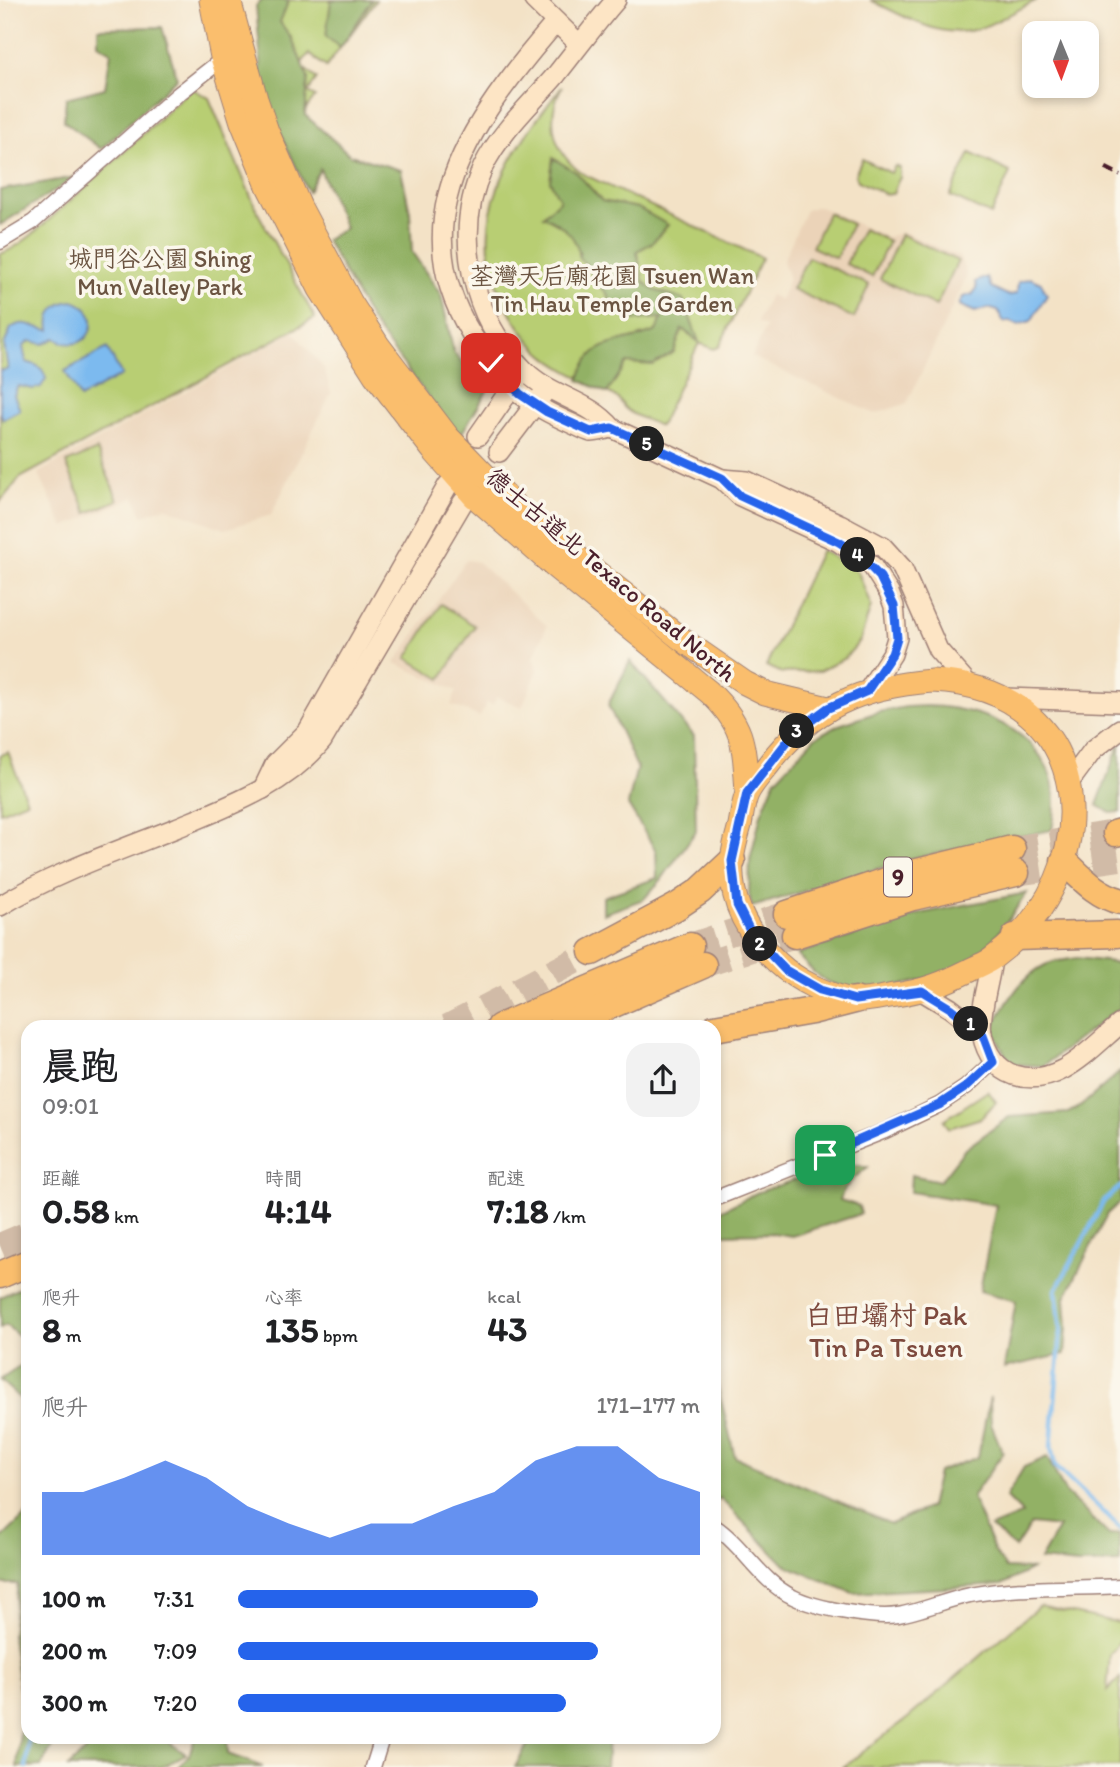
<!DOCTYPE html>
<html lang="zh-TW">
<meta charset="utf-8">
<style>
:root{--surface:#fff;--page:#f2f2f2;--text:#202124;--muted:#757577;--accent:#2563eb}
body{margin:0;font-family:Itim,"LXGW WenKai TC",sans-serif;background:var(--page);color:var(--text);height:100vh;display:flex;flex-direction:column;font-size:26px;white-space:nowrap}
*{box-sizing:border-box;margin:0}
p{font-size:23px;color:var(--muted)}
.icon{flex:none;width:38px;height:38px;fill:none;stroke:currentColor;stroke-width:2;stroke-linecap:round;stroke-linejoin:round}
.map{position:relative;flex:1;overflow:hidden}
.drawer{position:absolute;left:21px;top:1020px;width:700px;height:724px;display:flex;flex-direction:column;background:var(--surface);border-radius:21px;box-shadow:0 4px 10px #0003}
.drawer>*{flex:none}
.needle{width:46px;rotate:179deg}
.fabs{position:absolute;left:1022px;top:21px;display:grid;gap:14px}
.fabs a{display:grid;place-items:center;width:77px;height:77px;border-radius:14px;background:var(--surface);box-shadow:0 4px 10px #0003;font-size:35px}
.pin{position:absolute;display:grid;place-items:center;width:60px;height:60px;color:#fff;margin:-30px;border-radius:14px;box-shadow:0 4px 10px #0006}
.km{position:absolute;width:35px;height:35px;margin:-18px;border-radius:50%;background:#222;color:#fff;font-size:19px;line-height:35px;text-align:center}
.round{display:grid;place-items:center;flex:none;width:74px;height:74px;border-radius:21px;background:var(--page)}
.overview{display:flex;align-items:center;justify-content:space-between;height:119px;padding:0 21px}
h1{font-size:38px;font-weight:700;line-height:52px}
.figures{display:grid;grid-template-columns:repeat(3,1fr);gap:10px;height:119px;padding:7px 21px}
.figures div{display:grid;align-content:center}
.figures b{font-size:35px;font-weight:700}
.figures small{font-size:19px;font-weight:400}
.figures p{font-size:19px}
.chart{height:196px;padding:14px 21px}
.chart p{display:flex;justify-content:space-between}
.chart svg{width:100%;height:126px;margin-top:7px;fill:var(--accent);opacity:.7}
ul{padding:0 21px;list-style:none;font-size:23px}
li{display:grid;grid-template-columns:112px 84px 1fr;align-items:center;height:52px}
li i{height:18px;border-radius:9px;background:var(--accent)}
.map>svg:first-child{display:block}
.built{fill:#ebd3b8}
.green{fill:#b8ce73;stroke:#81764f;stroke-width:2}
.forest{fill:#92b165;stroke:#6e6848;stroke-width:2}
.water{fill:#7bbaef;stroke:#626c8d;stroke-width:2}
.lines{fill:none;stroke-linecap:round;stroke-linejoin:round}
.stream{stroke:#7bbaef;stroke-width:4.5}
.highway-tunnel{stroke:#d1bba7;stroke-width:26;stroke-dasharray:26 13;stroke-linecap:butt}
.street-casing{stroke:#9e8078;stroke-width:17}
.secondary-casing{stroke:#9e8078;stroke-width:22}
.primary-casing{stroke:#9e8078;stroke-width:25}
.highway-casing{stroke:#9e8078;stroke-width:29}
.street{stroke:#fff;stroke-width:14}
.secondary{stroke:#fde5c5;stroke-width:19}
.primary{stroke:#fabe6d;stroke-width:23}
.highway{stroke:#fabe6d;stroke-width:26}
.rail{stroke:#4a1f2b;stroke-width:4.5;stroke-dasharray:10 5;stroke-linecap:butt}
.route-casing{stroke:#fff;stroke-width:14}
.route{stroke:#2563eb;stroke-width:9}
.labels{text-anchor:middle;stroke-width:7;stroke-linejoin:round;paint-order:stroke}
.shield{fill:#fbf7ec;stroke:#7f6065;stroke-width:2}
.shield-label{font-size:23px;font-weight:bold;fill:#4a1f2b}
.park-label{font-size:24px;fill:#6b5441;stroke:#fbf7ec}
.street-label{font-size:24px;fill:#4a1f2b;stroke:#fbf7ec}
.quarter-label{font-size:28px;fill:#7d493d;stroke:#fbf7ec}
</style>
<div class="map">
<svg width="1120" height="1767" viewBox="0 0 1120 1767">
<rect width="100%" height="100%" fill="#fbf7ec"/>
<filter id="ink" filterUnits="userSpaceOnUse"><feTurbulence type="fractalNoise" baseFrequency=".0143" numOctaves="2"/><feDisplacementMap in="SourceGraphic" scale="14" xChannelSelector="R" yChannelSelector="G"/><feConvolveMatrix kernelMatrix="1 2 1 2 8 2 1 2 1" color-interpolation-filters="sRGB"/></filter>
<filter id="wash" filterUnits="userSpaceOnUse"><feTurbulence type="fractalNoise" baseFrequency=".00686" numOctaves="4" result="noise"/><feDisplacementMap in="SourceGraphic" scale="28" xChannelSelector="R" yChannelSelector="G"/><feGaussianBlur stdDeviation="1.57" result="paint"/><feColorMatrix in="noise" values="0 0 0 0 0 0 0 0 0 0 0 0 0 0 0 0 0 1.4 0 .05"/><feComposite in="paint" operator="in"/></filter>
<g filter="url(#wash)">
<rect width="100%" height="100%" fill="#f3e2c6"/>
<g class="built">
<polygon points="818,206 886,237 904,232 960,257 967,276 907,403 875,414 752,357 766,327 757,322 770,295 780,300 789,279 783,261 806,210"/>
<polygon points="293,332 324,368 331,393 271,515 225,529 165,507 142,516 135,497 64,527 38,473"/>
<polygon points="466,560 478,562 547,626 533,658 538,670 522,707 497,697 493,705 486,703 480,717 451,705 457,691 395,663"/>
</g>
<g class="green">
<polygon points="266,0 376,0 326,67 309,54 300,65 317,79 308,92 315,97 296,123"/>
<path d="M870,0H1037C1019,9 1002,20 983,27C944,43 905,16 870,0Z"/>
<path d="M562,86C545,118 553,153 583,174L762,258L719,347L714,349L699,343L660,426C650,421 635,417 626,409C622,406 621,400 616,397C592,382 565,373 543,354C527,340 515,322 505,303C461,218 512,151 562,86Z"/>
<path d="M191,88L209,98L258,213L315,318L20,478L0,502V254C20,248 45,223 61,209C105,170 148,130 191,88Z"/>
<polygon points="970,153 1010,172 991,215 950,196"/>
<polygon points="862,159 891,173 895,166 900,168 900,178 897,182 893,194 885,194 858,181 855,175"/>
<polygon points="828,213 852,224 836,258 812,247"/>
<polygon points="863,229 889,241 872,277 846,264"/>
<polygon points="901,234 958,261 936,306 880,279"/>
<polygon points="808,257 869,285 854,318 792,289"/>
<polygon points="97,450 118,500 87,513 66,463"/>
<polygon points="821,550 858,572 871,606 860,641 845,658 820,671 782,673 766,666"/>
<polygon points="441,604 475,626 441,679 407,658"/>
<polygon points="8,752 27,801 0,812 0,755"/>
<polygon points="988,1091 996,1102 981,1118 949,1128 944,1120"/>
<polygon points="1039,1606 1120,1623 1120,1642 1110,1654 1107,1691 1120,1678 1120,1767 843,1767 908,1718"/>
</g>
<g class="forest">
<polygon points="262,0 289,0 280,22 292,39 308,78 305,115 350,155 401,170 410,212 412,252 441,295 454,353 487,391 459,438 373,324 326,240 345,228 320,169 308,192 280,133 258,79 261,63 256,6"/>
<polygon points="331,0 372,0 340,48 326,36"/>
<polygon points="162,27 177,78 101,149 64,121 66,98 105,88 111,52 98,44 98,28"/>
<path d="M553,158L577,173L602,201L638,208L668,225L652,243L637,251L643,281L654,290L683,299L699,342L682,329L674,352L653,365L627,363L607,393L579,380C591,335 623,346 656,331L662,318L637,320L626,318L615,310L606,292L594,281L588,266L580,259C578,236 562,224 543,216L560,200L550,181Z"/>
<polygon points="76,177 0,225 0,190"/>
<polygon points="630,661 694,736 696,831 661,880 644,899 603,914 603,897 657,878 656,851 628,805 637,767 608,705"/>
<path d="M927,706C999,708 1070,747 1052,830L910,859L752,907L749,894L750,860L761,814L775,780L814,738L836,726L878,712L906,707Z"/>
<polygon points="1120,743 1120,812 1111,813 1097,805"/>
<path d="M1027,893C1011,915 995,943 972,959C938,982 861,1000 824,980C813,974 805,963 797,954L923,913Z"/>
<path d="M1077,958L1120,963V1008L1043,1066L1012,1064L1002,1049L992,1028C1006,1005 1019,978 1045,965C1054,961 1067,960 1077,958Z"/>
<polygon points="1120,1072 1120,1202 1107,1214 1065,1298 1067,1327 1065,1354 1004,1368 1016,1301 980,1291 996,1205 910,1192 911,1175 940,1181 965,1149 1009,1117 1068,1113 1081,1106"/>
<path d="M844,1163L868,1167C857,1175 842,1187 840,1200L859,1206L861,1214L792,1236L773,1233L719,1234L714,1226V1214L756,1193Z"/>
<polygon points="28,1284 28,1344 6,1325 0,1328 0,1297"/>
<polygon points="28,1361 28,1406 0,1380"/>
<polygon points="714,1372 735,1457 891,1524 930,1507 938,1472 978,1457 990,1397 991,1424 1003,1453 972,1497 995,1553 1006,1568 1032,1569 1002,1585 853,1593 785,1565 720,1498 714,1503"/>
<polygon points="1047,1457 1065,1492 1109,1535 1120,1533 1120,1563 1078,1564 1040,1560 1059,1527 1031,1524 1015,1548 991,1527 1023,1514 1006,1497 1024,1467"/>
<polygon points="28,1513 28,1668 19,1687 12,1635 18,1584 0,1584 0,1540"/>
<polygon points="28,1721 28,1738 57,1738 41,1766 17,1767 20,1732"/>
<polygon points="99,1738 162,1738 186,1754 162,1767 68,1767"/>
<polygon points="195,1738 227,1738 228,1754 263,1767 178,1767 189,1755"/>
<polygon points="531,1738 608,1738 606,1767 515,1767"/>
</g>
<g class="water">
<polygon points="987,277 991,287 1009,296 1017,293 1018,282 1030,278 1041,283 1047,295 1031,321 1018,325 1009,321 1004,322 998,311 988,308 975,312 959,305 963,297 973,294 977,286 975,282"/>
<path d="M73,301C110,312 87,360 55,338L44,344L29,341L23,347L26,362C38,365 43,367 46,379L41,387L33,389L18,386L14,395L20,410L3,419L0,412V371L8,369L4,345L11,328C26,318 35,329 50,330C47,313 56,302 73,301Z"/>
<polygon points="107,348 122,375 80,398 65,371"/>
</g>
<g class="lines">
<g class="stream">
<polyline points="1120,1187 1104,1201 1056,1290 1061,1331 1051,1447 1055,1466 1120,1528"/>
<polyline points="26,1767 29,1738"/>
</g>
</g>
</g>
<g filter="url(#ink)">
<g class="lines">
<g class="highway-tunnel">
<polyline points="1012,849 1116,833"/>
<polyline points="1016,873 1120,858"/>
<polyline points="690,946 787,914"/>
<polyline points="703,965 795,935"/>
<polyline points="448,1027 592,952"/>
<polyline points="0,1246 28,1234"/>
</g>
<defs>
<g id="street">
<polyline points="0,242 33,222 177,95 215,65 222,57"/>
<polyline points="714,1199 885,1131 939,1105 966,1087 993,1062"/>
<path d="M714,1526C743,1545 761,1582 793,1597C815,1608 874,1619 898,1615C922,1611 946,1600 970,1595C1019,1586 1071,1589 1120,1586"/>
<polyline points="373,1767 382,1738"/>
</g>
<g id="secondary">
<polyline points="534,0 579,44"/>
<path d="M616,0C595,24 576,50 556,75C531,104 500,132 483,167C452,235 472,318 524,370C549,396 589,400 612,428L722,479L740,496L839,542L872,566L889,593L894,606L897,638L892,654L868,691"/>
<path d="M556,22C454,140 384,249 510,384C529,404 552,415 577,426C581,428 587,431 591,432C598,432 606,429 612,428"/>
<polyline points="478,436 519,377"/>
<polyline points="499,452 543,394"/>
<polyline points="722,479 747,481 840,524 883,547 902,568 938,650 968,684"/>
<polyline points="1005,698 1120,702"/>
<polyline points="1070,781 1093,750 1120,729"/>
<polyline points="263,789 275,764 308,731 448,485"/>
<path d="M0,906C54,873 118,851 176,828C229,806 285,786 322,741L463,502"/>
<path d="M992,959C990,980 978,1015 982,1034C986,1053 995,1068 1014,1075C1057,1089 1090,1049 1120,1024"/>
<polyline points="922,991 950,1008 982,1033"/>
</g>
<g id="primary">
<path d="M211,0L222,57L242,122L268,186L320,289L375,375L433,450L474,496L554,566L709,692C745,726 744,745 747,793"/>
<polyline points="229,0 256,99 267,131 300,207 351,303 378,345 448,437 523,514 680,638 745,683 765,693 828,708"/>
<path d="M932,681C1100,688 1110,872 993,958C987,963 977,966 970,970C944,983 924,991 895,995C882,997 866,1002 853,1000C827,995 797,981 778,963C749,936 729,902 732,861C733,849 737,836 740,825C742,815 743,803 747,794C752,783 762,773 769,764C812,707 862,686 932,681Z"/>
</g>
<g id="highway">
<polyline points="1116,833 1120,832"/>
<path d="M1064,861C1081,877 1096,895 1120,901"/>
<polyline points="787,914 901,876 1012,849"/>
<polyline points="795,935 913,897 1016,873"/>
<polyline points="1015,937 1117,934"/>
<polyline points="592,952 676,907 700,891 732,861"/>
<polyline points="500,1027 690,946"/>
<polyline points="561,1027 703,965"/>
<polyline points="714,1028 812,1011 855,1000"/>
<polyline points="0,1275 28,1263"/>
</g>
</defs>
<use href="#street" class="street-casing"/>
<use href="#secondary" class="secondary-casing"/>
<use href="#primary" class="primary-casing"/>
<use href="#highway" class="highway-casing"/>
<use href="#street" class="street"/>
<use href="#secondary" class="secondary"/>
<use href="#primary" class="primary"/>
<use href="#highway" class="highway"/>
<polyline class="rail" points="1106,168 1120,175"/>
</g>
</g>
<g class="lines" filter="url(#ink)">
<defs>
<polyline id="route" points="491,363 520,394 547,412 591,432 612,428 722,478 740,496 839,542 859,555 880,577 894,606 897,638 892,654 867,691 828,708 794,733 747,793 732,861 737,905 752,935 785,970 820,990 855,1000 922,991 950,1008 982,1033 993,1062 966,1087 939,1105 825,1155"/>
</defs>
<use href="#route" class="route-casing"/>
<use href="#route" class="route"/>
</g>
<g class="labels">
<rect class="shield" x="884" y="857.5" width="28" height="39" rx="5"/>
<g class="shield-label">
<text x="898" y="885">9</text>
</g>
<g class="park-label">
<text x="160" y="267">城門谷公園 Shing<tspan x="160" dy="28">Mun Valley Park</tspan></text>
<text x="612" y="284">荃灣天后廟花園 Tsuen Wan<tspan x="612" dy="28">Tin Hau Temple Garden</tspan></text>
</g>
<g class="street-label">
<text transform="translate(611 575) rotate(40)" y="8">德士古道北 Texaco Road North</text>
</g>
<g class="quarter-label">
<text x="886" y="1325">白田壩村 Pak<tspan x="886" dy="32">Tin Pa Tsuen</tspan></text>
</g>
</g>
</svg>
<div class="fabs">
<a><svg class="needle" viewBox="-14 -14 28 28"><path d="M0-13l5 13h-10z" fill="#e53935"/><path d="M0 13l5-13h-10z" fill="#757577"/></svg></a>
</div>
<div class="pin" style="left:825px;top:1155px;background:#1e9e55"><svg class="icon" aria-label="arrive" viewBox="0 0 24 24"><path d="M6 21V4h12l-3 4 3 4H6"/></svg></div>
<div class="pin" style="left:491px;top:363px;background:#d93025"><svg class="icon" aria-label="check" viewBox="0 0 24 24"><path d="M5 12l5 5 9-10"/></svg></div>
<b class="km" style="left:971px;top:1024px">1</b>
<b class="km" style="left:760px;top:944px">2</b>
<b class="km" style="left:797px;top:731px">3</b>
<b class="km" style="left:858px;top:555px">4</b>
<b class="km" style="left:647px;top:444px">5</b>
<section class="drawer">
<div class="overview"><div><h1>晨跑</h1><p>09:01</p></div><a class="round"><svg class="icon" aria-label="share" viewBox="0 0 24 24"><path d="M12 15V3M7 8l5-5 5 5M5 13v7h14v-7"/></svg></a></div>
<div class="figures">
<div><p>距離</p><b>0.58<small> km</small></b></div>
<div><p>時間</p><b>4:14</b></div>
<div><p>配速</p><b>7:18<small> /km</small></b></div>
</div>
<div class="figures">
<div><p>爬升</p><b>8<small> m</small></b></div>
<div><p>心率</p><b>135<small> bpm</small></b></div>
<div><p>kcal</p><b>43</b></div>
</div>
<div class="chart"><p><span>爬升</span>171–177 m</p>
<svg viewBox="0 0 160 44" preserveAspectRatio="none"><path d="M0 44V22L10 22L20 17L30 11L40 17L50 27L60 33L70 38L80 33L90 33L100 27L110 22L120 11L130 6L140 6L150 17L160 22V44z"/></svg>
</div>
<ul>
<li><b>100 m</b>7:31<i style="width:65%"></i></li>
<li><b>200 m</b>7:09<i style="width:78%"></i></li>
<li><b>300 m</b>7:20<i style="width:71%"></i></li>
</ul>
</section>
</div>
